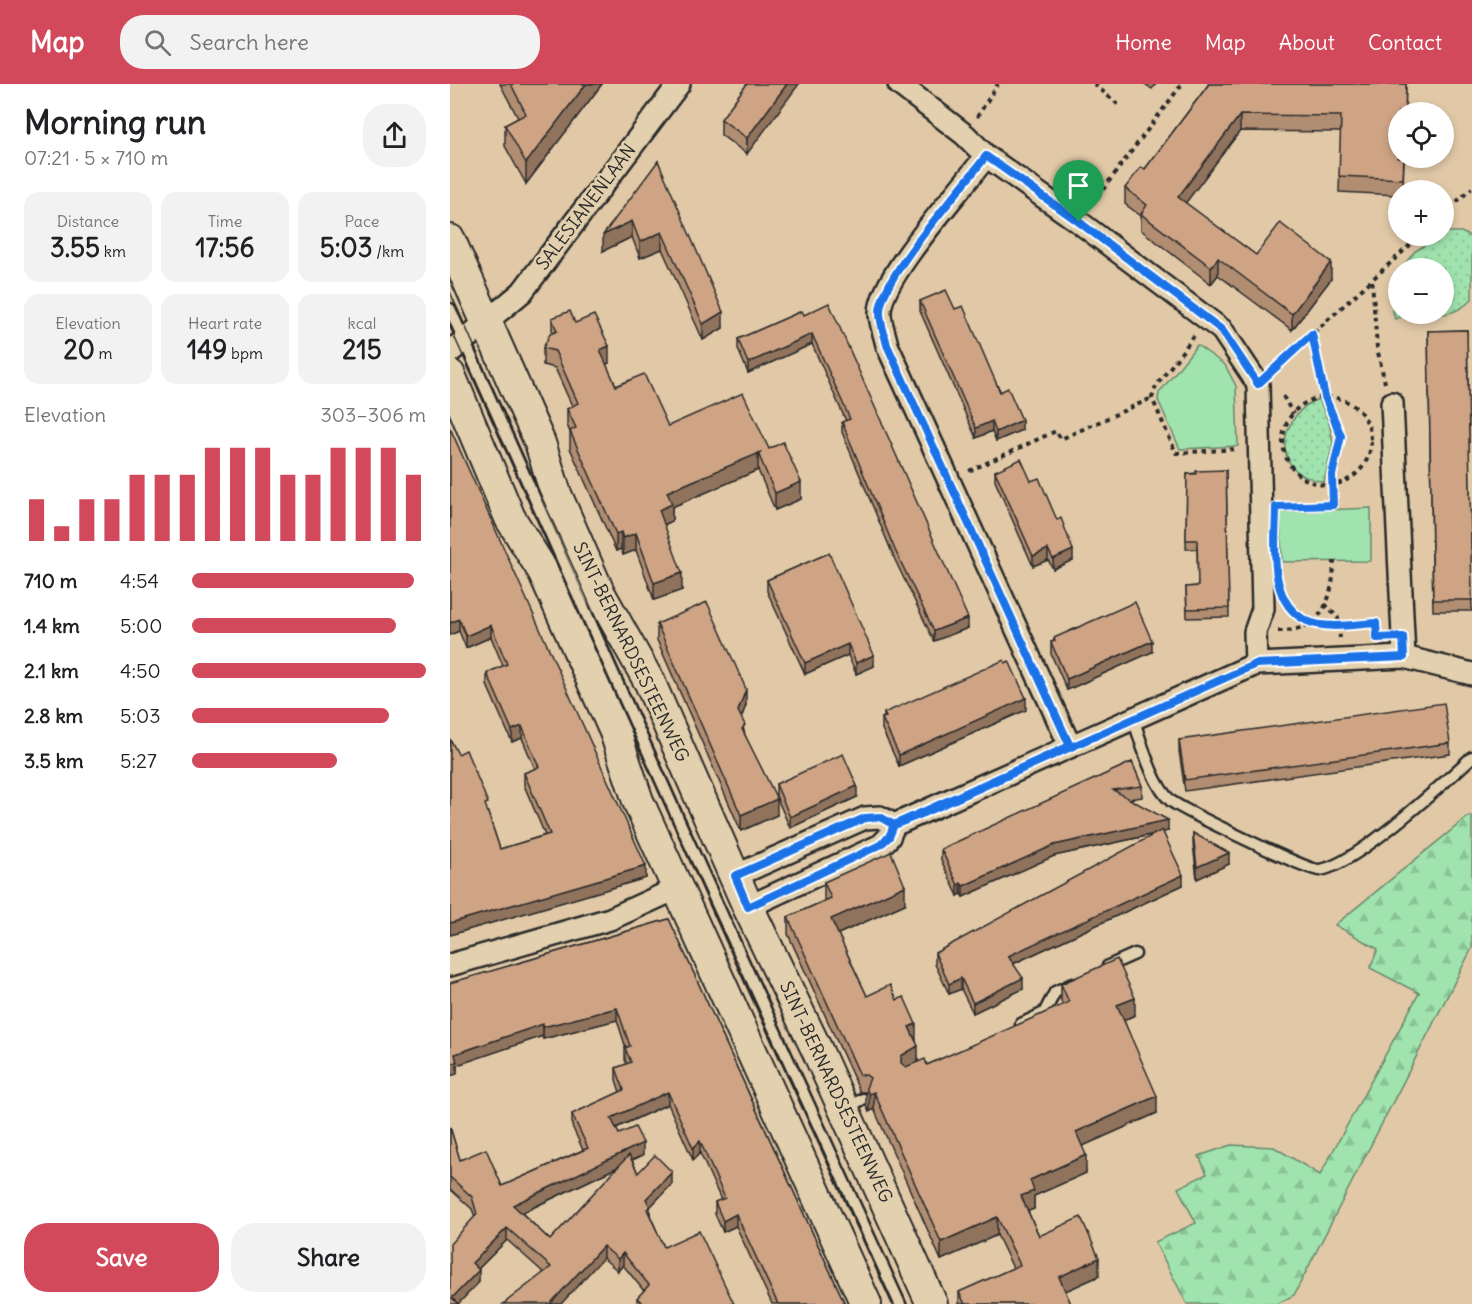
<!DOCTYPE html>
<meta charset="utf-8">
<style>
:root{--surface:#fff;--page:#f2f2f2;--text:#202124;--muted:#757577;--accent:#d1495b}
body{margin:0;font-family:Delius,sans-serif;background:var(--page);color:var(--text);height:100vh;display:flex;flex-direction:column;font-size:22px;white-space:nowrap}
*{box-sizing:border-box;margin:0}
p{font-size:20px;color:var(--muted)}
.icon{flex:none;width:33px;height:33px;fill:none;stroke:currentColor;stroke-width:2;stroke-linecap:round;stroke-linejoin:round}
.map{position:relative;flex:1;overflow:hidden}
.details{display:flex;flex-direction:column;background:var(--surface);width:450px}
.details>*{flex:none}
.buttons{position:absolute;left:938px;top:18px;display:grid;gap:12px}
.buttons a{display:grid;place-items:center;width:66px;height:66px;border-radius:50%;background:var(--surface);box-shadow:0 3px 9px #0003;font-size:30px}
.pin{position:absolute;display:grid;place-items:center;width:51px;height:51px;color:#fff;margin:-62px -26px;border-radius:50% 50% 50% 0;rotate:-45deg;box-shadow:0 0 6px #0007}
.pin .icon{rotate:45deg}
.round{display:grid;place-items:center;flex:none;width:63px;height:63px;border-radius:24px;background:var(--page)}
.overview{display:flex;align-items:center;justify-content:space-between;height:102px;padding:0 24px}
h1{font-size:33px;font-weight:700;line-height:45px}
.stats{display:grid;grid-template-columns:repeat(3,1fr);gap:9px;height:102px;padding:6px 24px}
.stats div{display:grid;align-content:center;border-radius:15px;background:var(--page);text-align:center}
.stats b{font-size:26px;font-weight:700}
.stats small{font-size:16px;font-weight:400}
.stats p{font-size:16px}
.chart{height:168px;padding:12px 24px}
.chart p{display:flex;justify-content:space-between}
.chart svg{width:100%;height:108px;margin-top:6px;stroke:var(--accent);stroke-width:6}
.cta{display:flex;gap:12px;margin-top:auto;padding:12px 24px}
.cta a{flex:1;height:69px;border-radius:24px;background:var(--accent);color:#fff;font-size:24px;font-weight:700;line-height:69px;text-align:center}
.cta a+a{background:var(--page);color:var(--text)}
ul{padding:0 24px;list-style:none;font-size:20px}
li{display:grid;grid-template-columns:96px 72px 1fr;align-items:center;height:45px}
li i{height:15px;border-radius:8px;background:var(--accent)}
header{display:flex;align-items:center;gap:36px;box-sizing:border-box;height:84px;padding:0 30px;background:var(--accent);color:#fff}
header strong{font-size:28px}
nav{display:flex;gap:33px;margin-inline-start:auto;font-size:21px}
.search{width:420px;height:54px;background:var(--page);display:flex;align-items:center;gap:15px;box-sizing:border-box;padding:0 21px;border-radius:24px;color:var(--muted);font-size:22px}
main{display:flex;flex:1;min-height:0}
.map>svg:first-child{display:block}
.grass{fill:#a0e3ae;stroke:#66876c;stroke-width:1.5}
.forest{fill:url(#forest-firs);stroke:#66876c;stroke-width:1.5}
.park{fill:url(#park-dots);stroke:#66876c;stroke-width:1.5}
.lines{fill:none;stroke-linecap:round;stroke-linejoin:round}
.service-casing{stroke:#2b2b2b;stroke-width:15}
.minor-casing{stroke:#2b2b2b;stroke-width:26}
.secondary-casing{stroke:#2b2b2b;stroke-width:34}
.path{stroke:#2b2b2b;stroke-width:4;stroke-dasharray:4.5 4.5;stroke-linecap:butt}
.service{stroke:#e2d0ae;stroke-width:10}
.minor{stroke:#e2d0ae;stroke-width:21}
.secondary{stroke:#e2d0ae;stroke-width:30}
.tram{stroke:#2b2b2b;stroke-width:1.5}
.wall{fill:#b18d72;stroke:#2b2b2b;stroke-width:1.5;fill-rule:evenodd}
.shaded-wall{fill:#90735d;stroke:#2b2b2b;stroke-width:1.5}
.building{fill:#cea485;stroke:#2b2b2b;stroke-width:1.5}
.route-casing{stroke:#fff;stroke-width:12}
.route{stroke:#1a73e8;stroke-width:8}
.labels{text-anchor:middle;stroke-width:5;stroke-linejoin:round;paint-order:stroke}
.street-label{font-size:18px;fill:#2b2b2b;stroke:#e2d0ae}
</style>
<header>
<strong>Map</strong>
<div class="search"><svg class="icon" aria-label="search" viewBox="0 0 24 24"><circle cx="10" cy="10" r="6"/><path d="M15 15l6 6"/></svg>Search here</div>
<nav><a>Home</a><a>Map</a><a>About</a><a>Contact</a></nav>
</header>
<main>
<section class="details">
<div class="overview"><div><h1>Morning run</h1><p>07:21 · 5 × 710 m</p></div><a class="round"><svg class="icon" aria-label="share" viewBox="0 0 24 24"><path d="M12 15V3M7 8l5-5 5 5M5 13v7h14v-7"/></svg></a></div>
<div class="stats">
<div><p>Distance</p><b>3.55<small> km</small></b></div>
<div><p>Time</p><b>17:56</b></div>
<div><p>Pace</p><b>5:03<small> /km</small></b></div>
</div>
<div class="stats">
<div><p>Elevation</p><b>20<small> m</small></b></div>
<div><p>Heart rate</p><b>149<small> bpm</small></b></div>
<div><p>kcal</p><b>215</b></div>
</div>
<div class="chart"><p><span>Elevation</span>303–306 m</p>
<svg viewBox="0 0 160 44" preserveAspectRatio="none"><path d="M5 44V27M15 44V38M25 44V27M35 44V27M45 44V17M55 44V17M65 44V17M75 44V6M85 44V6M95 44V6M105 44V17M115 44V17M125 44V6M135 44V6M145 44V6M155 44V17"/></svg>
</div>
<ul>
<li><b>710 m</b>4:54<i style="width:95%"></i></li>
<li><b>1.4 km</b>5:00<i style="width:87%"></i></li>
<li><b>2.1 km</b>4:50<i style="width:100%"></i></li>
<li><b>2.8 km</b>5:03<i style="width:84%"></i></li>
<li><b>3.5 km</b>5:27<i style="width:62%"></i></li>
</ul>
<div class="cta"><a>Save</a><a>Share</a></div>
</section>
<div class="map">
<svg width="1022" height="1220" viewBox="0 0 1022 1220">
<defs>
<pattern id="forest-firs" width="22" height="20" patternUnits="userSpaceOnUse" patternTransform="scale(1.5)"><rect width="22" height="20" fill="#a0e3ae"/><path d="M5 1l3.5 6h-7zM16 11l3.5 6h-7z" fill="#8ac396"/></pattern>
<pattern id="park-dots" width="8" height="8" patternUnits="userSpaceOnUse" patternTransform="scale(1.5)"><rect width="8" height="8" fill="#a0e3ae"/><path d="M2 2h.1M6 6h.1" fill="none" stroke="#8ac396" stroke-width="1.8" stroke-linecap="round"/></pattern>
</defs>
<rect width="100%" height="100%" fill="#e1c9a7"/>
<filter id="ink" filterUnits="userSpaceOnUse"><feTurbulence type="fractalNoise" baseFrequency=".0167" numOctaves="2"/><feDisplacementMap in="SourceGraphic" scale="12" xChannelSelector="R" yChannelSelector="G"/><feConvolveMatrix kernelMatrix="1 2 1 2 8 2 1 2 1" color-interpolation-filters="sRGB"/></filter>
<g filter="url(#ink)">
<g class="grass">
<polygon points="747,261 775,281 786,302 788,362 730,365 708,316 709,309"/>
<polygon points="921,424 921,477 832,478 830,428"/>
</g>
<polygon class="forest" points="1019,732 1022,734 1022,864 844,1211 827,1220 737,1220 705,1158 746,1139 728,1104 757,1090 749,1072 781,1061 824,1063 870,1091 969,909 920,884 928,865 885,841"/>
<g class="park">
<path d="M995,148H1011L1022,153V215C997,242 974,222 945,235C940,220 942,208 948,194V230H993V184H952L964,168Z"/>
<path d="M869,315L879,339L883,359L874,398C866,396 858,395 851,390C819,370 840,324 869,315Z"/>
</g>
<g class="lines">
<defs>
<g id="service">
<polyline points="0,225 235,750 450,1220"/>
<path d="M683,634C691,657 702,701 721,717C733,726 858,787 869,786C903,783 994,699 1022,673"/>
<polyline points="658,882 685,870"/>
<polyline points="571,940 594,929 605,908 622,900"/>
<polyline points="395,1025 413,1015"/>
</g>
<g id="minor">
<polyline points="449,0 515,51 536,72 629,138 772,246 808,300 813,525 805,548 806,580"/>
<path d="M536,72C513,104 429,194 430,229C430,239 435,251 437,261L620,662"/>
<polyline points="0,268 72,208 229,0"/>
<polyline points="942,319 954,573"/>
<polyline points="285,792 415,734 430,733 444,741"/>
<polyline points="298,823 431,761 439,753 444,741 806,580 954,573 1022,590"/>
<polyline points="0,881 160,835 228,804"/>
</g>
<g id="secondary">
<polyline points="0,156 90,359 106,410 149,508 200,599 298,823 367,966 482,1220"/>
<polyline points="0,291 60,434 93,487 165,648 188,717 416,1220"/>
</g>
</defs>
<use href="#service" class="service-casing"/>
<use href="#minor" class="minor-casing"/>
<use href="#secondary" class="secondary-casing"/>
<g class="path">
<polyline points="644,0 670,22"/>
<polyline points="527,33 548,0"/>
<polyline points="642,120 732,0"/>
<polyline points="993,130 1022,104"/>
<polyline points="922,197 927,264 935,299"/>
<polyline points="862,250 875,313 891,352 882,391 884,426"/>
<polyline points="744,252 706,302 702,314 726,369 788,365"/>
<polyline points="824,285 970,152"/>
<polyline points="833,312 843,330"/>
<circle cx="877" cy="357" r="44"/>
<polyline points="519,387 606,347 611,355 702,314"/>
<polyline points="833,423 883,421"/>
<path d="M836,517C858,548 893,541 926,539L927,552"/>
<polyline points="875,520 888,534 890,554"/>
<path d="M828,547C872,548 883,516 884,477"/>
</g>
<use href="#service" class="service"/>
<use href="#minor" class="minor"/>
<use href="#secondary" class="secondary"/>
<g class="tram">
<polyline points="0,208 293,863 457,1220"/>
<polyline points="0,243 281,869 442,1220"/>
</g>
</g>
<g class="wall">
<polygon points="50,0 152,0 76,100 55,62 55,41 68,34"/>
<polygon points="297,0 297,70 271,51 271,35"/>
<polygon points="695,0 706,0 702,5"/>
<polygon points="758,0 956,0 955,28 948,74 954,74 953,106 948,106 948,111 889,108 891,48 790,47 735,119 806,171 881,195 842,246 768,191 761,200 691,146 691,132 675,120 675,104 695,85 758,1"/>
<polygon points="208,77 273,244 253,256 212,165 190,174 182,153 153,167"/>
<polygon points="470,217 505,225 572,346 546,357 542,347 526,354 470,227"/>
<polygon points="352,227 518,544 484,557 445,476 392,348 392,338 396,337 362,260 298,289 288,265 288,255"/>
<polygon points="102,234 125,239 159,279 156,280 166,302 218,342 319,365 351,415 325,426 308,386 222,423 222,437 214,441 232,506 204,516 186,466 173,471 171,465 166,467 120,364 120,348 117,341 117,325 122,322 105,284 93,281 93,264 102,249"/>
<polygon points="1017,246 1022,527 983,527 978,247"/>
<polygon points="0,344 196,794 0,851 0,655 38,729 50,765 95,751 74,701 74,689 85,685 72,654 62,658 37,601 37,589 53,582 41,553 16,564 9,547 0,551"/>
<polygon points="776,386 779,533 737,534 736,503 748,502 747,465 736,465 737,390"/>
<polygon points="545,387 581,397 623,476 603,485 598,476 583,482 545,397"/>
<polygon points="379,469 424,582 406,590 398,571 355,590 317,507 317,496"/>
<polygon points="207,540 296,621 291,634 295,651 327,731 291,747 207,556"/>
<polygon points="604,554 702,568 617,606 601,570 601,558 604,557"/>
<polygon points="576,626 449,682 432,645 432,634 434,633 434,629"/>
<polygon points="729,656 1000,659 1000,670 735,707 729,667"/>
<polygon points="682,678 692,702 692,713 679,715 718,747 713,748 733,801 563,880 573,905 523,929 511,905 499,910 485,880 485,869 706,750 604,772 513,813 511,810 508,812 491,776 491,765"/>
<polygon points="326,700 407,713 340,744 326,712"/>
<polygon points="743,749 779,780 747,795 743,760"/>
<polygon points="374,798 455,820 388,850 417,912 466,956 468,978 477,981 613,921 611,917 611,900 685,931 674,936 707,1029 632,1062 636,1089 584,1112 584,1125 578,1127 589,1152 649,1192 615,1207 621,1220 509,1220 509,1208 563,1184 547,1151 491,1176 424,1025 419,1028 416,1022 416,1008 410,1008 338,850 338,833 374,817"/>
<path d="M219,835L395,1220H322L286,1142L273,1148L265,1130V1118L271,1116L250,1069L243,1076L218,1020L166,1044L169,1050L193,1071L182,1076L188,1089L222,1100L200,1123V1131L214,1163L284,1220H187V1214L194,1207L173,1181L168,1187L153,1174L94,1189L57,1156L28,1185L29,1198L8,1220L25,1133L22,1125L0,1105V1043L10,1076L52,1102L133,1066L122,1042V1030L170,1008L166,996V984L177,980L175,976V964H176L167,936L93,955V952L7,981V990L0,899ZM168,1083L100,1156L72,1129Z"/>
</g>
<g class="shaded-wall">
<polygon points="136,0 152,0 76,100 76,79"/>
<polygon points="337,0 349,0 297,70 297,54"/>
<polygon points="790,31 790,47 728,129 728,113"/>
<polygon points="182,137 182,153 153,167 153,151"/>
<polygon points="212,148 212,165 190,174 190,158"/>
<polygon points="768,174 768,191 761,200 761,183"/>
<polygon points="881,178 881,195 842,246 842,230"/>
<polygon points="273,228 273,244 253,256 253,240"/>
<polygon points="362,250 362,260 298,289 298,279"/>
<polygon points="159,262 159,279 150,283 150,266"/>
<polygon points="572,336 572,346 546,357 546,348"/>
<polygon points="542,337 542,347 526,354 526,344"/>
<polygon points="308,369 308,386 222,423 222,437 209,443 209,426 217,408"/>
<polygon points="351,398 351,415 325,426 325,409"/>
<polygon points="171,448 171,465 166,467 166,450"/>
<polygon points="186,449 186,466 173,471 173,454"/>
<polygon points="598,465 598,476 583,482 583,472"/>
<polygon points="623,466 623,476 603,485 603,475"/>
<polygon points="232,489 232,506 204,516 204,499"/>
<polygon points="518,534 518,544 484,557 484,547"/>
<polygon points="9,535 9,547 0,551 0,539"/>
<polygon points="41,541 41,553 16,564 16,552"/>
<polygon points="702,557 702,568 617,606 617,595"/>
<polygon points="398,560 398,571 355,590 355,579"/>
<polygon points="424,571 424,582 406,590 406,579"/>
<polygon points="296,605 296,621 288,643 288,627"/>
<polygon points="576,614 576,626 449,682 449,671"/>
<polygon points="72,642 72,654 62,658 62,646"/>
<polygon points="407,702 407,713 340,744 340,733"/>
<polygon points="327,715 327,731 291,747 291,731"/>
<polygon points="718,736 718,747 604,772 513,813 513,802 604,761"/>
<polygon points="779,769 779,780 747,795 747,783"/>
<polygon points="196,782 196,794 0,851 0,839"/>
<polygon points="733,791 733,801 558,882 558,872"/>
<polygon points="511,799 511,810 508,812 508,801"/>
<polygon points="455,802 455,820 381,853 381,835"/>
<polygon points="511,894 511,905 499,910 499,900"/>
<polygon points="573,894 573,905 523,929 523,919"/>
<polygon points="685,914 685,931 667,939 667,921"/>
<polygon points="167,924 167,936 93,955 93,943"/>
<polygon points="93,940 93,952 7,981 7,990 0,992 0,980 5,970"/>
<polygon points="466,940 466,958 459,943"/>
<polygon points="468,962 468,979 451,989 451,972"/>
<polygon points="218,1008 218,1020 161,1046 161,1034"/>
<polygon points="424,1008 424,1025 419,1028 419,1010"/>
<polygon points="707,1012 707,1029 626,1065 626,1048"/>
<polygon points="250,1057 250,1069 243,1076 243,1064"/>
<polygon points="193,1059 193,1071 63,1133 63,1121"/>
<polygon points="636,1071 636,1089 584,1112 584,1125 571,1130 571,1112 580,1096"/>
<polygon points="222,1088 222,1100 200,1123 200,1135 197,1137 196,1115"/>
<polygon points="286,1130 286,1142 273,1148 273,1137"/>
<polygon points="547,1133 547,1151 491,1176 491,1158"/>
<polygon points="57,1144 57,1156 22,1191 22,1179"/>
<polygon points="153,1162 153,1174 111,1220 100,1220"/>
<polygon points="173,1169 173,1181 168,1187 168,1175"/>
<polygon points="649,1174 649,1192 609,1210 609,1193"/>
<polygon points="29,1186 29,1198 8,1220 2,1214"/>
</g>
<g class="building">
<polygon points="61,0 136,0 76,79 55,41 76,30"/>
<polygon points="297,0 337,0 297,54 271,35"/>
<polygon points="759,0 956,0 955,28 948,28 948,74 954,74 953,95 889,92 891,32 790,31 728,113 806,171 830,139 881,178 842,230 768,174 761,183 691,130 697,121 675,104 691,83 695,85"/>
<polygon points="208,77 273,228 253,240 212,148 190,158 182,137 153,151"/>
<polygon points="496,206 505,225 513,222 550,308 558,304 572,336 546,348 542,337 526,344 470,217"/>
<polygon points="379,219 518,534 484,547 445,466 392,338 400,335 362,250 298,279 288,255 352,227 354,231"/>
<polygon points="120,227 125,239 144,231 159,262 150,266 166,302 194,290 218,342 293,309 319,365 333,358 351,398 325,409 308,369 312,368 217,408 222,420 209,426 232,489 204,499 186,449 173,454 171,448 166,450 120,347 126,344 117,325 128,319 105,267 93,264 100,250 107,247 102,234"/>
<polygon points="1017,246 1022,516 983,516 978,247"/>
<polygon points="0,344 196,782 0,839 0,655 8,670 16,666 38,719 35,720 50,765 100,750 74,689 89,683 72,642 62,646 37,589 57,580 41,541 16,552 9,535 0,539"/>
<polygon points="571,375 581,397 589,394 607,436 611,434 623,466 603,475 598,465 583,472 545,387"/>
<polygon points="776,386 779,524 737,525 736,503 748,502 747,456 736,456 737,390 746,390 746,387"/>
<polygon points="379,469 424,571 406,579 398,560 355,579 317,496"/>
<polygon points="257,518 296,605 288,627 295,641 292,645 327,715 291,731 207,540"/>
<polygon points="685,518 702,557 617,595 601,558 605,557 604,554"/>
<polygon points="554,576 555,579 559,577 576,614 449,671 432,634 436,633 434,629"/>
<polygon points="994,619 1000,659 735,696 729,656"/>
<polygon points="393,670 407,702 340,733 326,700"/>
<polygon points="682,678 692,702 663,706 718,736 604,761 513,802 511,799 508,801 491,765"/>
<polygon points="712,746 733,791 558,872 573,894 523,919 511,894 499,900 485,869"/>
<polygon points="743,749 779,769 747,783"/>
<polygon points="441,768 455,802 381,835 417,912 440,901 447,916 454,913 466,940 459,943 468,962 451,972 451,979 456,983 475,975 477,981 619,918 611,900 667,875 685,914 667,921 707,1012 626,1048 636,1071 580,1096 584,1107 571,1112 589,1152 631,1133 649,1174 609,1193 621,1220 515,1220 509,1208 570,1181 547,1133 491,1158 424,1008 419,1010 416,1004 420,994 416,991 410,991 338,833 381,814 374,798"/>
<polygon points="219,835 395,1220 328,1220 286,1130 273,1137 265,1118 275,1114 250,1057 243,1064 218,1008 161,1034 169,1050 185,1043 193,1059 63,1121 100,1156 179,1071 188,1089 205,1071 222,1088 196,1115 200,1123 197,1125 214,1163 249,1147 284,1220 194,1220 187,1214 199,1201 173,1169 168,1175 153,1162 100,1220 53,1220 101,1183 57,1144 22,1179 29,1186 2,1214 8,1220 0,1220 0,1160 27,1130 22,1113 0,1093 0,1043 10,1076 36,1065 52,1102 138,1064 122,1030 174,1006 166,984 181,978 175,964 180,962 167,924 93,943 93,940 5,970 7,978 0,980 0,899"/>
</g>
</g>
<g class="lines" filter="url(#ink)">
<defs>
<path id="route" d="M629,138L536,72C513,104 429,194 430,229C430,239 435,251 437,261L620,662L444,741L439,753L430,761L298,823L285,792L415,734L430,733L444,741L474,729L806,580L954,573L953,553L927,554L926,539C906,540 876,546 857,537C816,518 826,459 826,423L883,421L882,391L891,352L875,313L862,250L808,300L772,246L629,138"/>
</defs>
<use href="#route" class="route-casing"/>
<use href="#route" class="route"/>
</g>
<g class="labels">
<g class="street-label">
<text transform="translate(136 123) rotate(-53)" y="6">SALESIANENLAAN</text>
<text transform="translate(181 568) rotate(64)" y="6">SINT-BERNARDSESTEENWEG</text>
<text transform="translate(386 1008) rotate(65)" y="6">SINT-BERNARDSESTEENWEG</text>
</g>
</g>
</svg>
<div class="buttons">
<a><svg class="icon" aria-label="locate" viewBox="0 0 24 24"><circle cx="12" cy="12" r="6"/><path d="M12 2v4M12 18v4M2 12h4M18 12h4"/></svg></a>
<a>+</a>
<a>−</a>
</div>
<div class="pin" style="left:629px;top:138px;background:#1e9e55"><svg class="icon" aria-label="arrive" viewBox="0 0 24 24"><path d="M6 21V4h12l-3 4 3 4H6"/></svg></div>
</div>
</main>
